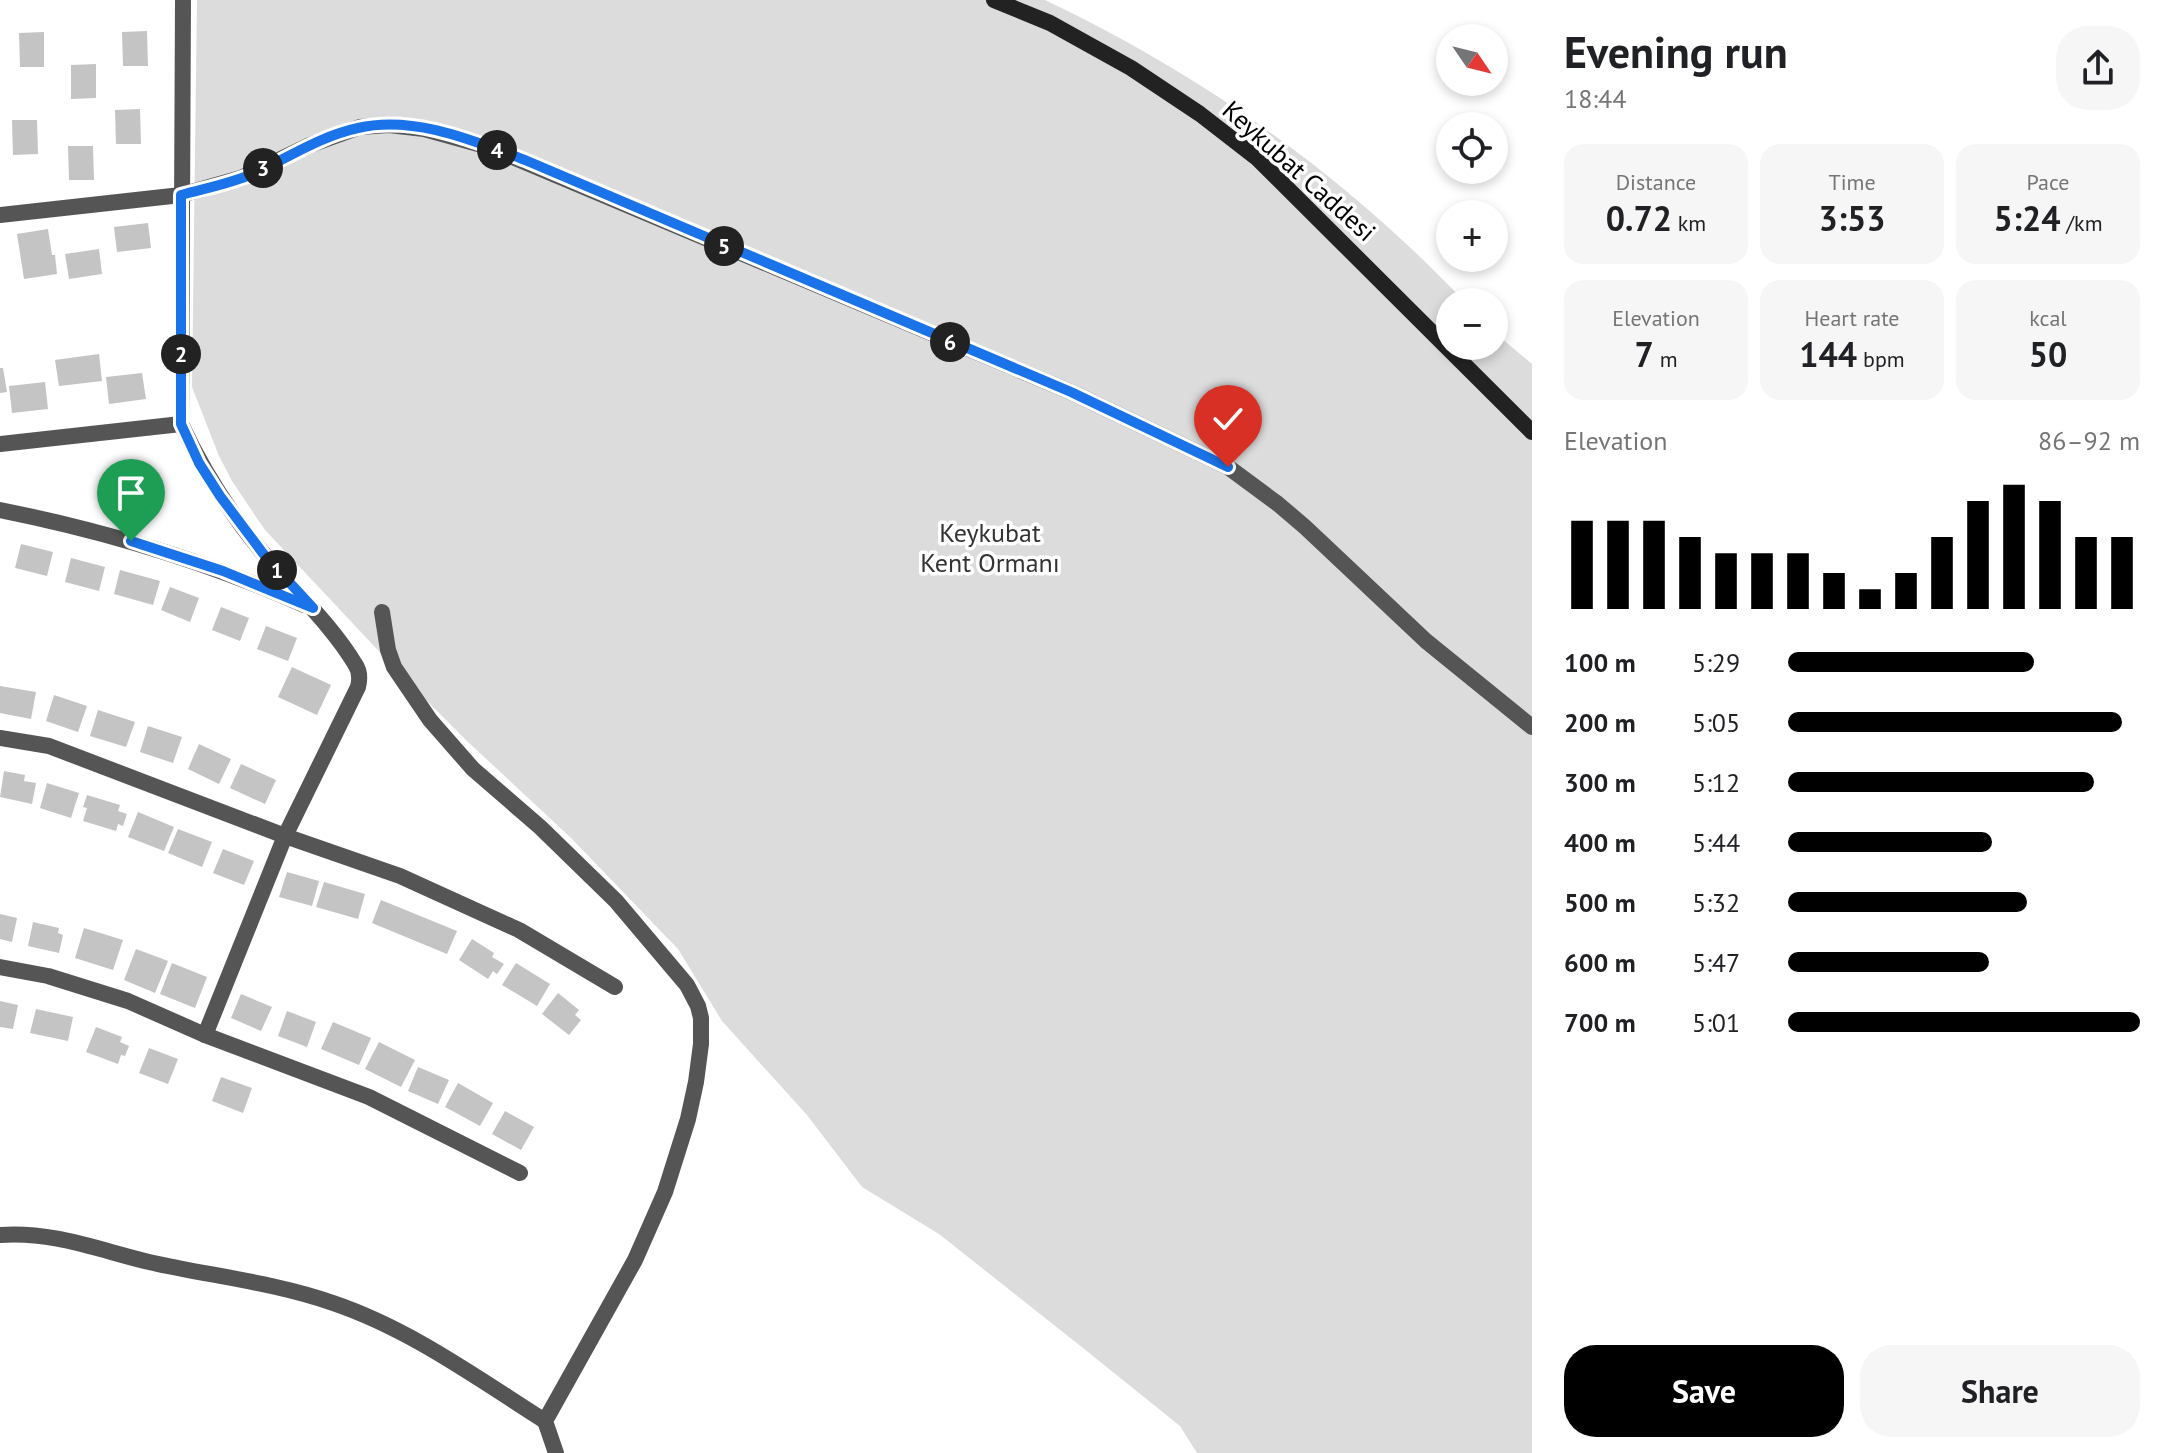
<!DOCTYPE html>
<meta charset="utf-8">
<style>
:root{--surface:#fff;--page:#f6f6f6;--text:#202124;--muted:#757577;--accent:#000}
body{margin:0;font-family:"PT Sans",sans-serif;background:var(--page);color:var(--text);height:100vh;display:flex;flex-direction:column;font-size:30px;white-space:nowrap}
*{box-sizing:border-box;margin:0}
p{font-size:26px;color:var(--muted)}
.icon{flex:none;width:44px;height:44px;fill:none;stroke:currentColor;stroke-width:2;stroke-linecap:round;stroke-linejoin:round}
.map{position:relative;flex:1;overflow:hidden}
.drawer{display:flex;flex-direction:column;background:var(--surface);width:640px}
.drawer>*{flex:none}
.needle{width:52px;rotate:125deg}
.controls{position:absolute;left:1436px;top:24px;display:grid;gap:16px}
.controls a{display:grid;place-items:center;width:72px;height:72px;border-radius:50%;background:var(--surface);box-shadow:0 4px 12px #0003;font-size:40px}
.pin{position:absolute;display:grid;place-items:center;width:68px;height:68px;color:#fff;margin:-82px -34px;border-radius:50% 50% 50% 0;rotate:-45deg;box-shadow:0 0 8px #0007}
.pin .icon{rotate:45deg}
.km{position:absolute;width:40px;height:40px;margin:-20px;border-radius:50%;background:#222;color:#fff;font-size:22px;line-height:40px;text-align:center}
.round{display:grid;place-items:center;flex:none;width:84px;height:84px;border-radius:32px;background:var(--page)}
.overview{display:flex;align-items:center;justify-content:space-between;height:136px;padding:0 32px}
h1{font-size:44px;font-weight:800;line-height:60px}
.stats{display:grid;grid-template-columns:repeat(3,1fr);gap:12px;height:136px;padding:8px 32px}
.stats div{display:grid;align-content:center;border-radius:20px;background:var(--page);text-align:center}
.stats b{font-size:34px;font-weight:800}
.stats small{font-size:22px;font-weight:400}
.stats p{font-size:22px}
.chart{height:224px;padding:16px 32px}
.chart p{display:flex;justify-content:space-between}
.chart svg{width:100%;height:144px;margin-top:8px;stroke:var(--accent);stroke-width:6}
.action{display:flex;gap:16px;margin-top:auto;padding:16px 32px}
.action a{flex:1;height:92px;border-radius:32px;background:var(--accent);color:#fff;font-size:32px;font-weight:800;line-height:92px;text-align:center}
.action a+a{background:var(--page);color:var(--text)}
ul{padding:0 32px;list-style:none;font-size:26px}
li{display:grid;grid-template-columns:128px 96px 1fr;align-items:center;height:60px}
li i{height:20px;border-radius:10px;background:var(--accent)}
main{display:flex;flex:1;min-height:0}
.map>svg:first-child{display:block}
.green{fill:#dcdcdc}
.building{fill:#c4c4c4}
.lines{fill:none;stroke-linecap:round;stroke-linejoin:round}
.street{stroke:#555;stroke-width:16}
.secondary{stroke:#222;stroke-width:16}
.route-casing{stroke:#fff;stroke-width:16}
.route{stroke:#1a73e8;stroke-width:10}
.labels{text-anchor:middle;stroke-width:7;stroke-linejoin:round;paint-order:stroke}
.street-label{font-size:26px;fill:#000;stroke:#fff}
.park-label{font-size:26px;fill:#333;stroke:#fff}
</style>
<main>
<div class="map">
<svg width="1532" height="1453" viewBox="0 0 1532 1453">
<rect width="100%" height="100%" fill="#fff"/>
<path class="green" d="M197,0H1045C1203,75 1344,175 1465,302H1450V346H1494V332L1532,364V1453H1197L1180,1426L1083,1348L939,1234L862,1187L807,1115L722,1021L678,949L571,838L467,741L406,680L265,530L232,481L219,456L192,387Z"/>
<g class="building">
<polygon points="147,31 148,66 123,66 122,32"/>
<polygon points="44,32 44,67 20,67 19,33"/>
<polygon points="96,64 96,98 71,99 71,65"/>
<polygon points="140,109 141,144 116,144 115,110"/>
<polygon points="12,120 37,120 38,154 13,155"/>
<polygon points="68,146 93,146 94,180 69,180"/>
<polygon points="148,223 151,248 117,252 114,227"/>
<polygon points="48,229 52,255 55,255 57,274 24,279 17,234"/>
<polygon points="99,249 102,274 69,279 65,254"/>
<polygon points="99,354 102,381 59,386 55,360"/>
<polygon points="0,368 3,368 7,392 0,393"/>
<polygon points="142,373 146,399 109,404 106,377"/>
<polygon points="45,382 48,409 12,413 9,386"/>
<polygon points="21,544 53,552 47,576 15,568"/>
<polygon points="71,558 105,567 99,591 65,582"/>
<polygon points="120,570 160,581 153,605 114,594"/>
<polygon points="170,587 199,598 190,622 161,610"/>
<polygon points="221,607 249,618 240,641 212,630"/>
<polygon points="266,626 297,638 288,661 257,649"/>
<polygon points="292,667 331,685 317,715 278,697"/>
<polygon points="0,686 36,692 31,719 0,713"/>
<polygon points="54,695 87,706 78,732 46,721"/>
<polygon points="98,710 135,722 126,747 90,736"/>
<polygon points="148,726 182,737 173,763 140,752"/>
<polygon points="199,744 231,759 219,784 188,769"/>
<polygon points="241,764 276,780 265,804 230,788"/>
<polygon points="4,771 25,775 24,781 36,783 32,804 0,797"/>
<polygon points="47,783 79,793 71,818 40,808"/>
<polygon points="87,795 120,805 118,811 127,814 123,826 118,824 116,831 83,821 87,808 83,807"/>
<polygon points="138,812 174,827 164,851 128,837"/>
<polygon points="178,829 212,842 202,867 168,853"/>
<polygon points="223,849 254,861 244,885 213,873"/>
<polygon points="287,872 319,881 312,906 279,897"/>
<polygon points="324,882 365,894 358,919 316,907"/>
<polygon points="381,900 457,931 447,954 372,923"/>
<polygon points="0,914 17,918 12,942 0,939"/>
<polygon points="33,922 59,928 58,933 63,935 59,953 28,946"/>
<polygon points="84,928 123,940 113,970 75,958"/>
<polygon points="472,939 494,953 492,957 504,964 497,974 493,971 488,979 459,960"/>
<polygon points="136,949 168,961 155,993 124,980"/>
<polygon points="172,963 207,977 195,1008 160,994"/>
<polygon points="516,963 550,984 537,1006 502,985"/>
<polygon points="558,993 579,1010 575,1015 581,1020 569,1035 542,1014"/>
<polygon points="241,994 272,1007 261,1031 231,1018"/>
<polygon points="0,1001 18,1005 13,1029 0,1027"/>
<polygon points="36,1009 73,1017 68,1041 30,1033"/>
<polygon points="287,1011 316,1022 307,1047 278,1036"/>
<polygon points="333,1022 371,1038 359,1065 321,1049"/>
<polygon points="96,1027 122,1037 120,1042 129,1046 125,1056 121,1055 118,1064 86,1052"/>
<polygon points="379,1042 415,1060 401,1087 365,1069"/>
<polygon points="149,1048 178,1059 168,1084 139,1073"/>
<polygon points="418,1067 449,1080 438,1104 408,1091"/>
<polygon points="221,1077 252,1088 243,1113 212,1101"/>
<polygon points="458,1083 493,1103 480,1126 445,1107"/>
<polygon points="505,1111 534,1127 521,1150 492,1134"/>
</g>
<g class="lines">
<g class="street">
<path d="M183,0L181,424C204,473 233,518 268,559C296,592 333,627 355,664C360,671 360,679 358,687L285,836L205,1035"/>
<polyline points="0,215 181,195 241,178 310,145 360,127 389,125 424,129 489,147 1071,392 1228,467 1278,504 1305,527 1426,641 1532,727"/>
<polyline points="0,444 181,424"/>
<path d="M0,510C105,531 206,561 304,605"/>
<polyline points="382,612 388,650 394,667 430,720 473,769 540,827 616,901 687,985 698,1006 701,1018 701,1044 696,1082 688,1119 665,1192 635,1260 545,1421 556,1453"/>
<polyline points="0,738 49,746 285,836 400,876 519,930 615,987"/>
<polyline points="0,967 48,976 128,1001 205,1035 369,1097 520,1173"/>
<path d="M0,1235C52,1231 99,1250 149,1262C210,1276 273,1282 333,1303C410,1329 477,1378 545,1421"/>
</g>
<polyline class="secondary" points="994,0 1050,23 1131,68 1200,114 1258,159 1532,432"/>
</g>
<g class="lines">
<defs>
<path id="route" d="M131,541L223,571L313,608L265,556L220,496L199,463L181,424V195C206,188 233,183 257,172C291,156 321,136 358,128C414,115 474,141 525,160L1071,392L1228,467"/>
</defs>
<use href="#route" class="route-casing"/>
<use href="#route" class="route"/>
</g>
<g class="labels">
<g class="street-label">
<text transform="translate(1299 171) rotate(42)" y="9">Keykubat Caddesi</text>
</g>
<g class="park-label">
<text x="990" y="542">Keykubat<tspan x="990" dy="30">Kent Ormanı</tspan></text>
</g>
</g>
</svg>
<div class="controls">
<a><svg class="needle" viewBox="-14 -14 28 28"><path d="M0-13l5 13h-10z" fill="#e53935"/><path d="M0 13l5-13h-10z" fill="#757577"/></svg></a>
<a><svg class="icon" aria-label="locate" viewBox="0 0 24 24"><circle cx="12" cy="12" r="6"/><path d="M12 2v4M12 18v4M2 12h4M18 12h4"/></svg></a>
<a>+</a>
<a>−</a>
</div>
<div class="pin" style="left:131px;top:541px;background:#1e9e55"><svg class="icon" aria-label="arrive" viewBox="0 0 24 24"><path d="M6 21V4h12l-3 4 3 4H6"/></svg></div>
<div class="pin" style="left:1228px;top:467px;background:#d93025"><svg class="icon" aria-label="check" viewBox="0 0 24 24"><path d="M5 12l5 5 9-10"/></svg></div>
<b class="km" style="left:277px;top:570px">1</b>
<b class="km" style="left:181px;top:354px">2</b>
<b class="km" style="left:263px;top:168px">3</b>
<b class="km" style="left:497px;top:150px">4</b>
<b class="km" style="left:724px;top:246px">5</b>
<b class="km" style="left:950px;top:342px">6</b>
</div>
<section class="drawer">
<div class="overview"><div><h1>Evening run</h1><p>18:44</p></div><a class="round"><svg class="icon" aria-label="share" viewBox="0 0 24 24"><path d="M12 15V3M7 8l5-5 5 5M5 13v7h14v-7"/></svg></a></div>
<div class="stats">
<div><p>Distance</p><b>0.72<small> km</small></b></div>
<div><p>Time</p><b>3:53</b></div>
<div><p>Pace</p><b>5:24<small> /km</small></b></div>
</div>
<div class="stats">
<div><p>Elevation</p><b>7<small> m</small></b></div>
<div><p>Heart rate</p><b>144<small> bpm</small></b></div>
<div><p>kcal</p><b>50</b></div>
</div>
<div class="chart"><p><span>Elevation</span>86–92 m</p>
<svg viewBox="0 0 160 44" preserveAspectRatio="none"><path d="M5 44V17M15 44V17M25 44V17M35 44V22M45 44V27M55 44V27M65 44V27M75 44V33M85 44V38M95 44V33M105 44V22M115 44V11M125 44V6M135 44V11M145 44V22M155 44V22"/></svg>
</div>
<ul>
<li><b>100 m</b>5:29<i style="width:70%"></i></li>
<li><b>200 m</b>5:05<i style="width:95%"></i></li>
<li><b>300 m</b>5:12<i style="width:87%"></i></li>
<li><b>400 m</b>5:44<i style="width:58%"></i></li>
<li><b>500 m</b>5:32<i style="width:68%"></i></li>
<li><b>600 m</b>5:47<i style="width:57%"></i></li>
<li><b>700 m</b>5:01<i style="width:100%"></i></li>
</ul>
<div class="action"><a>Save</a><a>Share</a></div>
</section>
</main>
